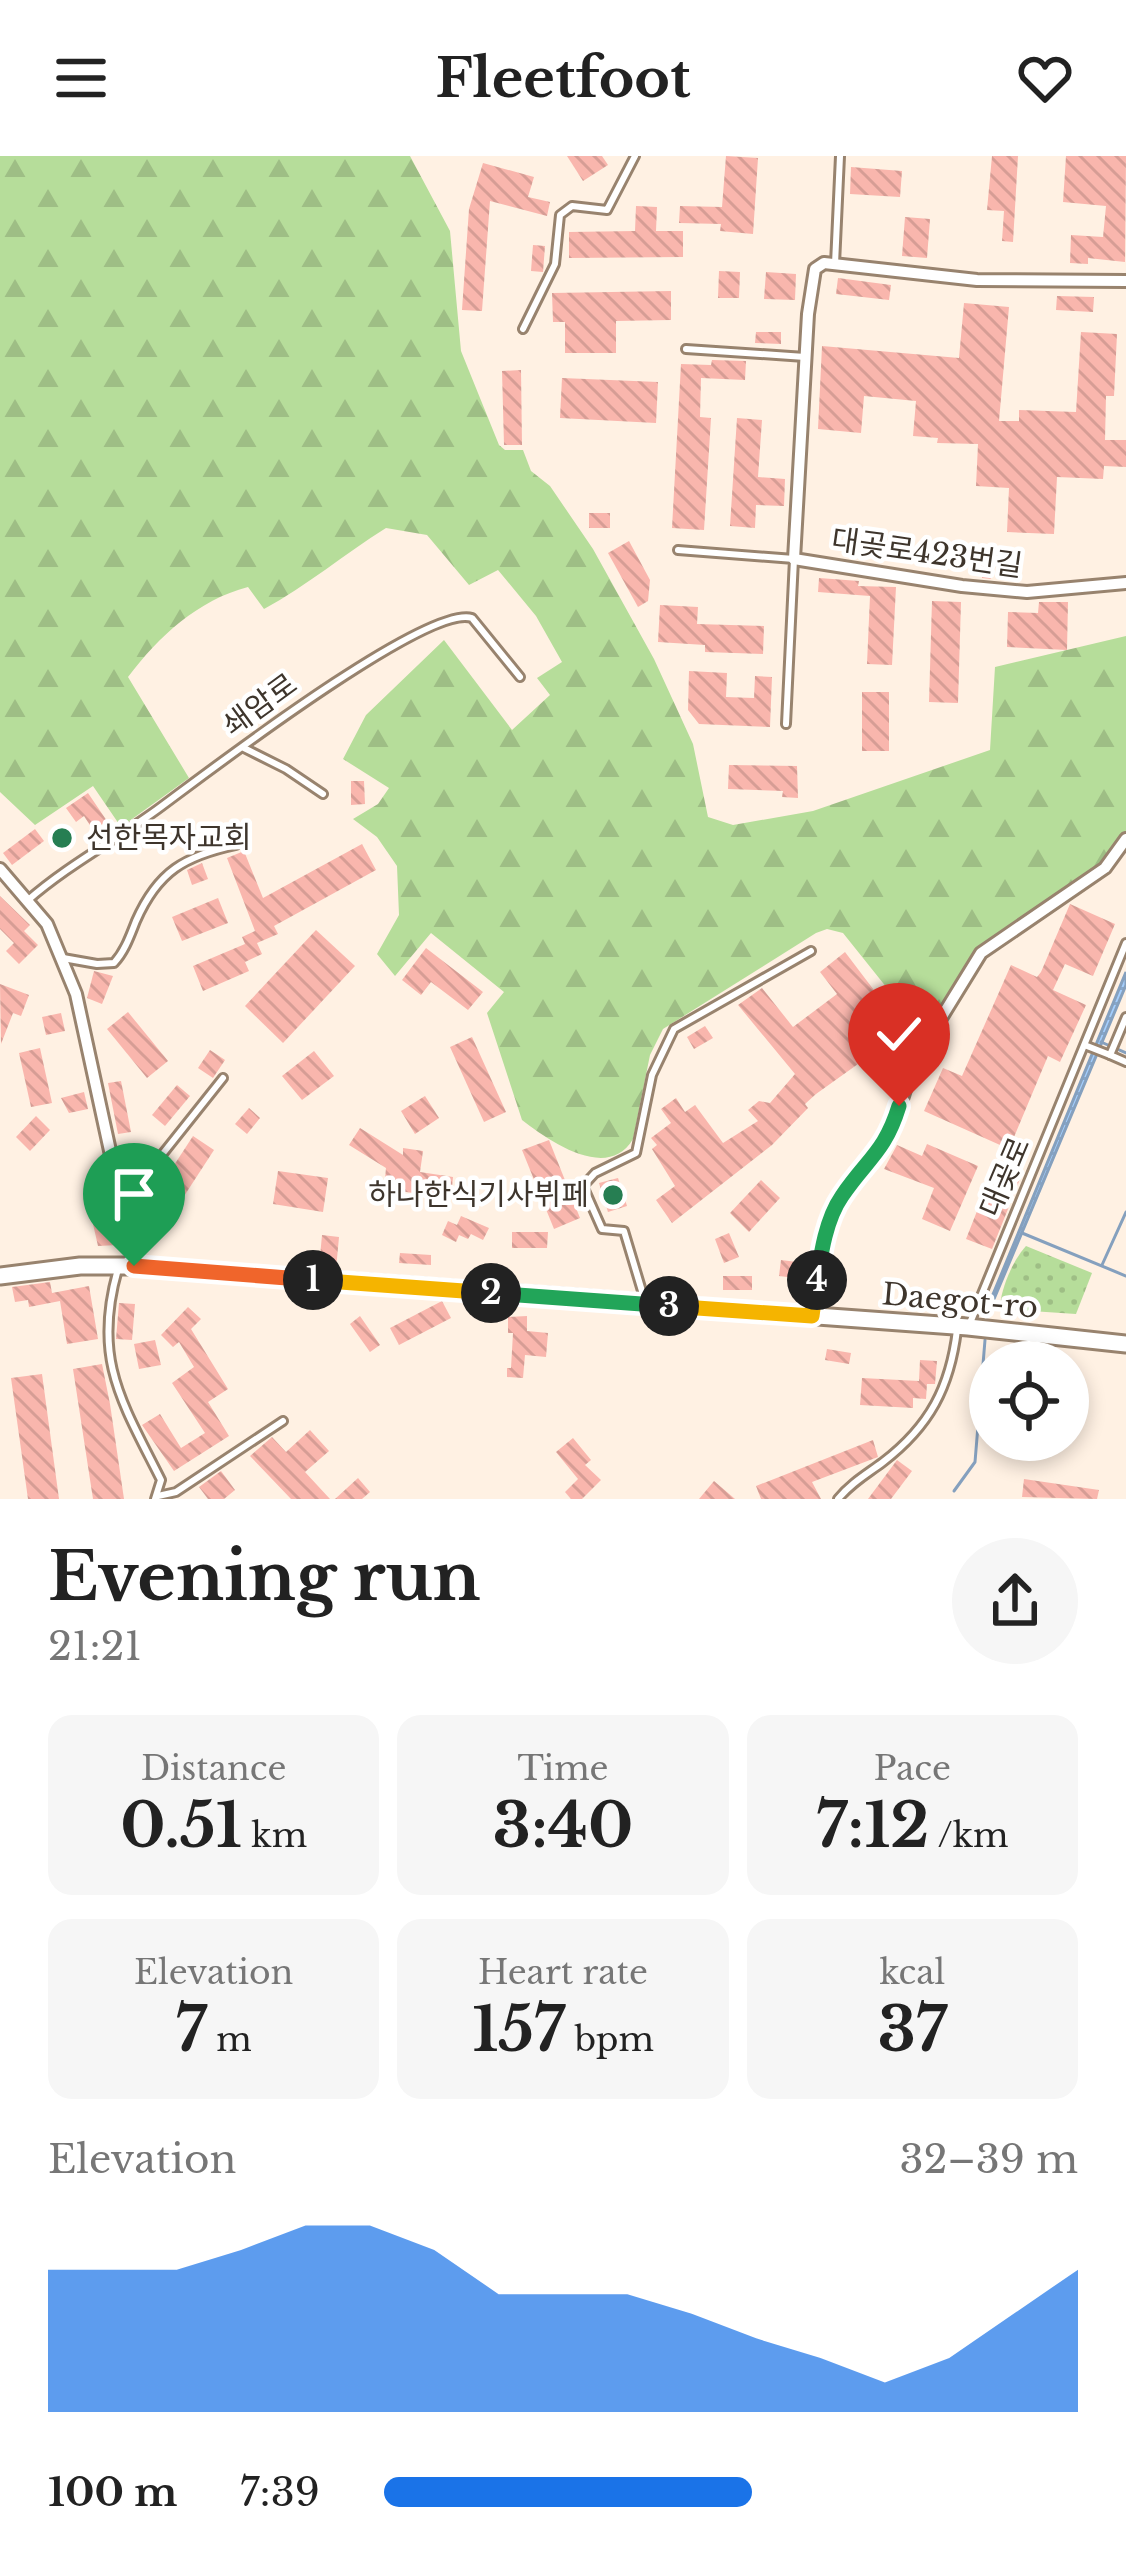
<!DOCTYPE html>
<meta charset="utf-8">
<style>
:root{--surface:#fff;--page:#f6f6f6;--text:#222;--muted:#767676;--accent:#1a73e8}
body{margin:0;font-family:"Libre Baskerville","Noto Sans KR",serif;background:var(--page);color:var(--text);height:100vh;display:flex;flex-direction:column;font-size:45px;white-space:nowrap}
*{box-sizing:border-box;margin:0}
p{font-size:39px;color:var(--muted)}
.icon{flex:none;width:66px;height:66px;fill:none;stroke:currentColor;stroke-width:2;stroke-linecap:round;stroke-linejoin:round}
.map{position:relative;height:1343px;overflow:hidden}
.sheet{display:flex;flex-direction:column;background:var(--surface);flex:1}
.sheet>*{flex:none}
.buttons{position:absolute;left:969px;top:1185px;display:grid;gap:24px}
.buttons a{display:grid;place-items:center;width:120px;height:120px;border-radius:50%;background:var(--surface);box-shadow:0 6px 18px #0003;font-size:60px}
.pin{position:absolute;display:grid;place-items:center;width:102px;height:102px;color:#fff;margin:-123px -51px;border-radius:50% 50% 50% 0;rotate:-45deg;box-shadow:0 0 12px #0007}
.pin .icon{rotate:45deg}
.km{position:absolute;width:60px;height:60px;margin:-30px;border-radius:50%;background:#222;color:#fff;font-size:33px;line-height:60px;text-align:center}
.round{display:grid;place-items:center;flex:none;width:126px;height:126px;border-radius:63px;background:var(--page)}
.summary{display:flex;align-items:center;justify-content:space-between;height:204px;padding:0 48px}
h1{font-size:66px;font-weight:700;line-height:90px}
.figures{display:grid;grid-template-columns:repeat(3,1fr);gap:18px;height:204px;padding:12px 48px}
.figures div{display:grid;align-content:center;border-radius:24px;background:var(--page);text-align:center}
.figures b{font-size:60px;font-weight:700}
.figures small{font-size:33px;font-weight:400}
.figures p{font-size:33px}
.chart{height:336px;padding:24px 48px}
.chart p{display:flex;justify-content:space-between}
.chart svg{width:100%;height:216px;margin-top:12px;fill:var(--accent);opacity:.7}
ul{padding:0 48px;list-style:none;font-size:39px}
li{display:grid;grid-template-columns:192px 144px 1fr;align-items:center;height:90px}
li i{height:30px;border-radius:15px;background:var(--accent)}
header{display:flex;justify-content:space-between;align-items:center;height:156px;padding:0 48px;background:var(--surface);font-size:54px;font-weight:700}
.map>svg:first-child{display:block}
.green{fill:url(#green-dots)}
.forest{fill:url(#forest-firs)}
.water{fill:url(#water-rules);stroke:#85a0be;stroke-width:3}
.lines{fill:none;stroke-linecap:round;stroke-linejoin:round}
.stream{stroke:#85a0be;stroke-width:3}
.building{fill:url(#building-back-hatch)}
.lane-casing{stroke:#98836e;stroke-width:12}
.street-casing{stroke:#98836e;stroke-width:16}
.secondary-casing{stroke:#98836e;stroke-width:21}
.lane{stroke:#fff;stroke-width:6}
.street{stroke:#fff;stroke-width:10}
.secondary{stroke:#fff;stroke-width:15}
.split-1-casing{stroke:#fff;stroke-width:24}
.split-2-casing{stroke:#fff;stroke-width:24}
.split-3-casing{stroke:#fff;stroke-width:24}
.split-4-casing{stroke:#fff;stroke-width:24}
.split-5-casing{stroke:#fff;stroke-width:24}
.split-1{stroke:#f0652b;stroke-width:15}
.split-2{stroke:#f5b400;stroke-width:15}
.split-3{stroke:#22a559;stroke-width:15}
.split-4{stroke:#f5b400;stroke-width:15}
.split-5{stroke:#22a559;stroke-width:15}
.poi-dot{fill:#267e52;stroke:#fff;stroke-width:4.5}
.labels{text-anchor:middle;stroke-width:9;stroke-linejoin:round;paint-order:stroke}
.street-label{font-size:30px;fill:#3e352c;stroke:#fff}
.poi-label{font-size:30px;fill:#3e352c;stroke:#fff;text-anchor:start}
</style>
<header><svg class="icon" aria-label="menu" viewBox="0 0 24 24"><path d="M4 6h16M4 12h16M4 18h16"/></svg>Fleetfoot<svg class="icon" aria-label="heart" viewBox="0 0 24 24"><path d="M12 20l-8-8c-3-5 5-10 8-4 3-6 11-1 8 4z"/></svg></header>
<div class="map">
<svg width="1126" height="1343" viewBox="0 0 1126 1343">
<defs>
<pattern id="green-dots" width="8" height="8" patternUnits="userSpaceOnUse" patternTransform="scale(3)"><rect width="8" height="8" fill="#b6dd9a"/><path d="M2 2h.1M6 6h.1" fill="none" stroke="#9ebe85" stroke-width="1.8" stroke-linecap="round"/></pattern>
<pattern id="forest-firs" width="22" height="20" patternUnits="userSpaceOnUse" patternTransform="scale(3)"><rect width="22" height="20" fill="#b6dd9a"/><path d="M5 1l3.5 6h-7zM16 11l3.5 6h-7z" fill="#9ebe85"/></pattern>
<pattern id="water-rules" width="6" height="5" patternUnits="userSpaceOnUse" patternTransform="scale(3)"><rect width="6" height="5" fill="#a4cefd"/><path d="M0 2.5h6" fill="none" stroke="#87a8cd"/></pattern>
<pattern id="building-back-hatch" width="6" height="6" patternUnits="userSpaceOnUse" patternTransform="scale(3)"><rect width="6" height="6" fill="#f9b6ad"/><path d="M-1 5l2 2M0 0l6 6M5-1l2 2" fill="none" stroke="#d69d95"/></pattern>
</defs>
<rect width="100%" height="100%" fill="#fff1e3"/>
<path class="green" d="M1026,1090L1092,1117L1076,1158L1000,1153C1000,1134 1013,1104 1026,1090Z"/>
<path class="forest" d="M0,0H410L450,75L461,195L499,289L505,294H523L531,315L550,330L593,393L654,503L693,588L708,661L733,669L813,655L990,594L995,511L1126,480V683L1122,693L981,797L927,882L843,777L827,773L816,777L663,873L650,899L633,983C608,1026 549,985 522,964L487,857L504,836L431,777L395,820L377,798L399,759L397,710L377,681L353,663L378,648L389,632L343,603L366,559L444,484L512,574L550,539L537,522L562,506L536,460L498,414L469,429L427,379L386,372C344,398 307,430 264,453L248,431C198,444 159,480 128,521L189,622L121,671L93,630L35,669L0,636Z"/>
<polygon class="water" points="1126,816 1126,829 986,1162 987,1153"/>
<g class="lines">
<g class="stream">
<polyline points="1101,886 1126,897"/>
<polyline points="1022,1077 1126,1120"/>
<polyline points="1102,1109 1126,1056"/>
<polyline points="954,1335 975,1306 985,1184"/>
</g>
</g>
<g class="building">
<polygon points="567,0 602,0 608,9 583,25"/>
<polygon points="726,0 758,2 753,78 720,75 721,68 679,67 680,50 722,51"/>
<polygon points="992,0 1018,0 1013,86 1002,85 1004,55 987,54"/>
<polygon points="1066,0 1126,0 1125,106 1088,102 1088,108 1070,107 1071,79 1103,81 1106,50 1063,46"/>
<polygon points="483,7 534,21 528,41 550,46 547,60 490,45 482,155 462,154 469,53"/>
<polygon points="851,11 902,15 900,41 850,38"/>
<polygon points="636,50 657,51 656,75 683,75 683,101 569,102 569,76 635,75"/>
<polygon points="905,61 930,63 927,102 902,100"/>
<polygon points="533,89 545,90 543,116 531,115"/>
<polygon points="719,115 740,116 739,142 718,142"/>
<polygon points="766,116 796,118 795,144 764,143"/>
<polygon points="838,122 891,129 889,144 836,138"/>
<polygon points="671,135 671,164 616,165 616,197 565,197 565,166 553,166 552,137"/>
<polygon points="1057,140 1094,141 1093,156 1056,154"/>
<polygon points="964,147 1009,151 999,265 1019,265 1019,254 1076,256 1081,176 1117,178 1114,240 1106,240 1105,284 1126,284 1126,311 1104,310 1103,323 1057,321 1054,378 1007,376 1009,332 976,330 978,288 937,287 938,282 913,280 916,245 864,240 861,277 818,273 822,190 959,202"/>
<polygon points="756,176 781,176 781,188 755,187"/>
<polygon points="712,204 746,205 745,224 701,222 700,261 711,262 704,374 672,372 681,208 711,209"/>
<polygon points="521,214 522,289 504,289 502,215"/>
<polygon points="562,222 658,226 656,267 560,262"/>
<polygon points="737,262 762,264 758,321 785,323 784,350 756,349 755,372 730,370"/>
<rect x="589" y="357" width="21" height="15"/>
<polygon points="629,385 650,424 648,445 638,451 608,397"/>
<polygon points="974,388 992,389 991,423 982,422 982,412 973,412"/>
<polygon points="819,422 859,425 858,430 896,431 892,509 867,508 870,440 818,436"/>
<polygon points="932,445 961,446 958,547 929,546"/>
<polygon points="1039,446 1068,446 1067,494 1007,491 1008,456 1038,457"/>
<polygon points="660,449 698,451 697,468 764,470 763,498 705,496 705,489 658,486"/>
<polygon points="689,515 727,517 726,541 754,542 755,520 772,521 770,571 699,568 688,554"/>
<rect x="862" y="536" width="27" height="59"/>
<polygon points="729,609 797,610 798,642 782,641 783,635 728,633"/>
<polygon points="351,625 364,625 365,648 351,649"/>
<polygon points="88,637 107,665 93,674 84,660 76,666 66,652"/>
<polygon points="35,673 44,685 12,709 3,697"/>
<polygon points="362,688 376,714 274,770 278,778 257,787 262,798 245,806 249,815 203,835 193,810 245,788 242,781 255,775 227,702 244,695 263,742"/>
<polygon points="202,707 208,723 192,729 187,714"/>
<polygon points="0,740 30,769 24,775 38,789 19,808 6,795 14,787 0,773"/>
<polygon points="218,742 228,767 182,785 172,761"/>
<polygon points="1070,748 1115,768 1093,820 1065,808 1053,834 1086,849 1060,906 1048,900 1009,993 924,955 943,912 962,920 1011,809 1037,821 1041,816"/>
<polygon points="316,774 355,810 283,887 245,850"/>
<polygon points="426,792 483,836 468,854 431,826 421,839 402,824"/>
<polygon points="845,796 908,879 883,898 879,893 816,938 805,948 808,952 772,989 672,1067 656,1044 675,1030 652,993 657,989 651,982 671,967 661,953 676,942 685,956 695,949 723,987 758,965 748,954 759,945 770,947 795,918 738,849 762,832 793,871 837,838 820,816"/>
<polygon points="94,815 113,820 102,848 87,842"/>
<polygon points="0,828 29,839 21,860 13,857 1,888"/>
<polygon points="128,856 168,905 147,922 107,873"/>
<polygon points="61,857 65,875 46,879 42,861"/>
<polygon points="705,870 713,882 694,893 687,881"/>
<polygon points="472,881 506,956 484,966 450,891"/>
<polygon points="40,892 52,947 31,951 19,897"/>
<polygon points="210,894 225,904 213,922 198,912"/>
<polygon points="314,895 334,920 302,944 282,920"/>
<polygon points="121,925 131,976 118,978 108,927"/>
<polygon points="177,929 190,940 165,970 152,959"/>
<polygon points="84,936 88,953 69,957 61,942"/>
<polygon points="425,940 439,962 415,978 401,955"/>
<polygon points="249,952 260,962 247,978 235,968"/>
<polygon points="36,960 50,974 30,995 16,981"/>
<polygon points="360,972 403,999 403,992 423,995 420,1016 453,1021 451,1042 384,1033 386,1012 349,989"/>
<polygon points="193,980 214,994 162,1074 141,1060"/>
<polygon points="549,984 580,1062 554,1073 522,994"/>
<polygon points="927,988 978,1010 950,1075 922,1063 934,1032 884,1013 897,989 922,1000"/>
<polygon points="278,1015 328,1022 323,1056 273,1048"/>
<polygon points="1000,1015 1020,1023 992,1093 966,1083 983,1040 989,1042"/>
<polygon points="618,1022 627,1050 608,1056 599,1027"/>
<polygon points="761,1024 780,1042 749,1076 730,1057"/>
<polygon points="461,1060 489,1072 483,1084 471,1078 468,1083 459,1079 456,1086 442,1079 448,1065 457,1069"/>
<polygon points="113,1064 118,1089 98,1090 93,1068"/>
<polygon points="512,1076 548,1076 547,1092 512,1092"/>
<polygon points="729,1077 739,1101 724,1107 715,1083"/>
<polygon points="322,1079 339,1081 336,1113 319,1111"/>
<polygon points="400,1097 431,1099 431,1109 399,1107"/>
<polygon points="781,1104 805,1107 803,1123 779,1120"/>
<rect x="723" y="1120" width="29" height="14"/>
<polygon points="50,1126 52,1137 89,1130 98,1183 67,1188 60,1145 29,1151 28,1144 15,1146 12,1131"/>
<polygon points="442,1145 451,1162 399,1189 390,1172"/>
<polygon points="119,1147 135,1148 132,1184 116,1183"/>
<polygon points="188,1151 201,1163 191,1173 228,1233 208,1246 229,1280 174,1315 142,1269 160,1258 181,1292 205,1277 172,1227 194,1211 179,1186 173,1191 161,1179"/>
<polygon points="360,1160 380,1189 370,1196 350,1168"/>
<polygon points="527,1160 527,1175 548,1177 546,1201 525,1199 523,1222 507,1221 507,1212 511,1212 513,1177 508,1177 508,1161"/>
<polygon points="155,1184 161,1209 139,1213 134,1188"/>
<polygon points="827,1193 851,1197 849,1208 825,1204"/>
<polygon points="920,1204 937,1205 935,1228 927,1228 926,1243 913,1242 913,1252 860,1249 862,1222 919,1225"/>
<polygon points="102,1208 110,1248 124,1343 93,1343 73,1213"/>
<polygon points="42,1218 59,1343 28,1343 11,1222"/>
<polygon points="310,1274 329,1295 305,1316 330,1343 291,1343 250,1300 272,1281 286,1296"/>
<polygon points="573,1282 591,1304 585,1309 601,1324 582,1343 571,1343 565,1336 578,1323 556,1296"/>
<polygon points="873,1284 878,1301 812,1326 821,1343 761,1343 756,1330"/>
<polygon points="897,1304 912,1315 891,1343 868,1343"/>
<polygon points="221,1315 235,1334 224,1343 208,1343 199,1331"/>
<polygon points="358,1322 370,1336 362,1343 335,1343"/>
<polygon points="1024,1323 1099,1334 1097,1343 1022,1341"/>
<polygon points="714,1325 735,1343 699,1343"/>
</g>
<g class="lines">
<defs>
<g id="lane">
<polyline points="835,108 840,0"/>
<polyline points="523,173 555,108 560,59 572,50 607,54 635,0"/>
<polyline points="686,193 805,201"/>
<polyline points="678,394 794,403 786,568"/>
<polyline points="244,592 286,613 323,638"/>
<path d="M27,745C69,708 118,683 162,650C208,616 427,448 472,462L520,521"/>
<path d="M63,802L97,808L114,807C125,795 130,780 136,765C158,715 185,700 236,689"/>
<polyline points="1087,890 1110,899 1126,861"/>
<polyline points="1110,899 1126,906"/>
<polyline points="125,1053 149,1015 223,922"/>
<path d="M118,1113C92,1203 122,1246 161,1324L155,1343"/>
<polyline points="645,1145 624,1075 602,1073 583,1030 595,1017 636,997 652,919 674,873 811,795"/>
<polyline points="970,1167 1126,787"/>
<polyline points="158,1340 176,1336 283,1265"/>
<path d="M838,1343C851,1327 867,1318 883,1306C930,1270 950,1231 957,1174"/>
</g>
<g id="street">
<polyline points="1126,125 977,124 824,107 815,113 808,158 794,403 962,430 1027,436 1126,427"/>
<polyline points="0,713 47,768 76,838 135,1110"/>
<polyline points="811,1160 826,1077 839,1043 889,983 914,906 981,797 1105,712 1126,683"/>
</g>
<polyline id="secondary" points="0,1120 80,1110 135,1110 968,1171 1126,1188"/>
</defs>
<use href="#lane" class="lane-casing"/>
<use href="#street" class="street-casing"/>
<use href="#secondary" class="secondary-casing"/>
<use href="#lane" class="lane"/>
<use href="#street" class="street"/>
<use href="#secondary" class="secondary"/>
</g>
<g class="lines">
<defs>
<polyline id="split-1" points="134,1110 313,1124"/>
<polyline id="split-2" points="313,1124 491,1137"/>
<polyline id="split-3" points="491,1137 669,1150"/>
<polyline id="split-4" points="669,1150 812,1160 817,1124"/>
<path id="split-5" d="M817,1124C821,1097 826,1063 842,1040C867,1003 885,996 899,950"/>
</defs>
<use href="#split-1" class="split-1-casing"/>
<use href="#split-2" class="split-2-casing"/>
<use href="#split-3" class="split-3-casing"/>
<use href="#split-4" class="split-4-casing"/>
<use href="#split-5" class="split-5-casing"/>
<use href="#split-1" class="split-1"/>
<use href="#split-2" class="split-2"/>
<use href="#split-3" class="split-3"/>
<use href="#split-4" class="split-4"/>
<use href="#split-5" class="split-5"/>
</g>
<g class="poi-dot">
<circle cx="62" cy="682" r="12"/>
<circle cx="613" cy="1039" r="12"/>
</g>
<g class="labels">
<g class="street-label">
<text transform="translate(927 397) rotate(8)" y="10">대곶로423번길</text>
<text transform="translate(260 549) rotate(-36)" y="10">쇄암로</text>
<text transform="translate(1005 1021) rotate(-67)" y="10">대곶로</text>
<text transform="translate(960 1145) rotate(5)" y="10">Daegot-ro</text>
</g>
<g class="poi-label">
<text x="86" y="692">선한목자교회</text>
<text x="589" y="1049" text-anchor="end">하나한식기사뷔페</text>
</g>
</g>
</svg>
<div class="buttons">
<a><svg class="icon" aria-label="locate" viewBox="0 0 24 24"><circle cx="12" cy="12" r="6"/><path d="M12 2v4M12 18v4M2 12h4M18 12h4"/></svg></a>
</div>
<div class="pin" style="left:134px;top:1110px;background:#1e9e55"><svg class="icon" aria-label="arrive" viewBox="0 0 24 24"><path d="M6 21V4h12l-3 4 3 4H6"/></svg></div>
<div class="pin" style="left:899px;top:950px;background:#d93025"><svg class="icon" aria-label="check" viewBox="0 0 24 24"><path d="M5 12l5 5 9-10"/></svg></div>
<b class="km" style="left:313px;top:1124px">1</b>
<b class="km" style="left:491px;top:1137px">2</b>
<b class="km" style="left:669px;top:1150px">3</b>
<b class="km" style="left:817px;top:1124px">4</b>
</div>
<section class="sheet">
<div class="summary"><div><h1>Evening run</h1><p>21:21</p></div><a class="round"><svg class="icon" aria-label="share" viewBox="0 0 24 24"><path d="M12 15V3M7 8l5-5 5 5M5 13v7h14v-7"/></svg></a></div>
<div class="figures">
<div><p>Distance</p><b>0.51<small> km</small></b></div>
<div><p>Time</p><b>3:40</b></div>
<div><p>Pace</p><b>7:12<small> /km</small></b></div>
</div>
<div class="figures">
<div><p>Elevation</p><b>7<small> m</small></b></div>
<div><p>Heart rate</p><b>157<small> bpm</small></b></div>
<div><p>kcal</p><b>37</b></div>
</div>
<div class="chart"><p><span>Elevation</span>32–39 m</p>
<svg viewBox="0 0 160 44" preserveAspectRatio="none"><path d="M0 44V15L10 15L20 15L30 11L40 6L50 6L60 11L70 20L80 20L90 20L100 24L110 29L120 33L130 38L140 33L150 24L160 15V44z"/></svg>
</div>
<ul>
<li><b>100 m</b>7:39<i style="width:53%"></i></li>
</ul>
</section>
